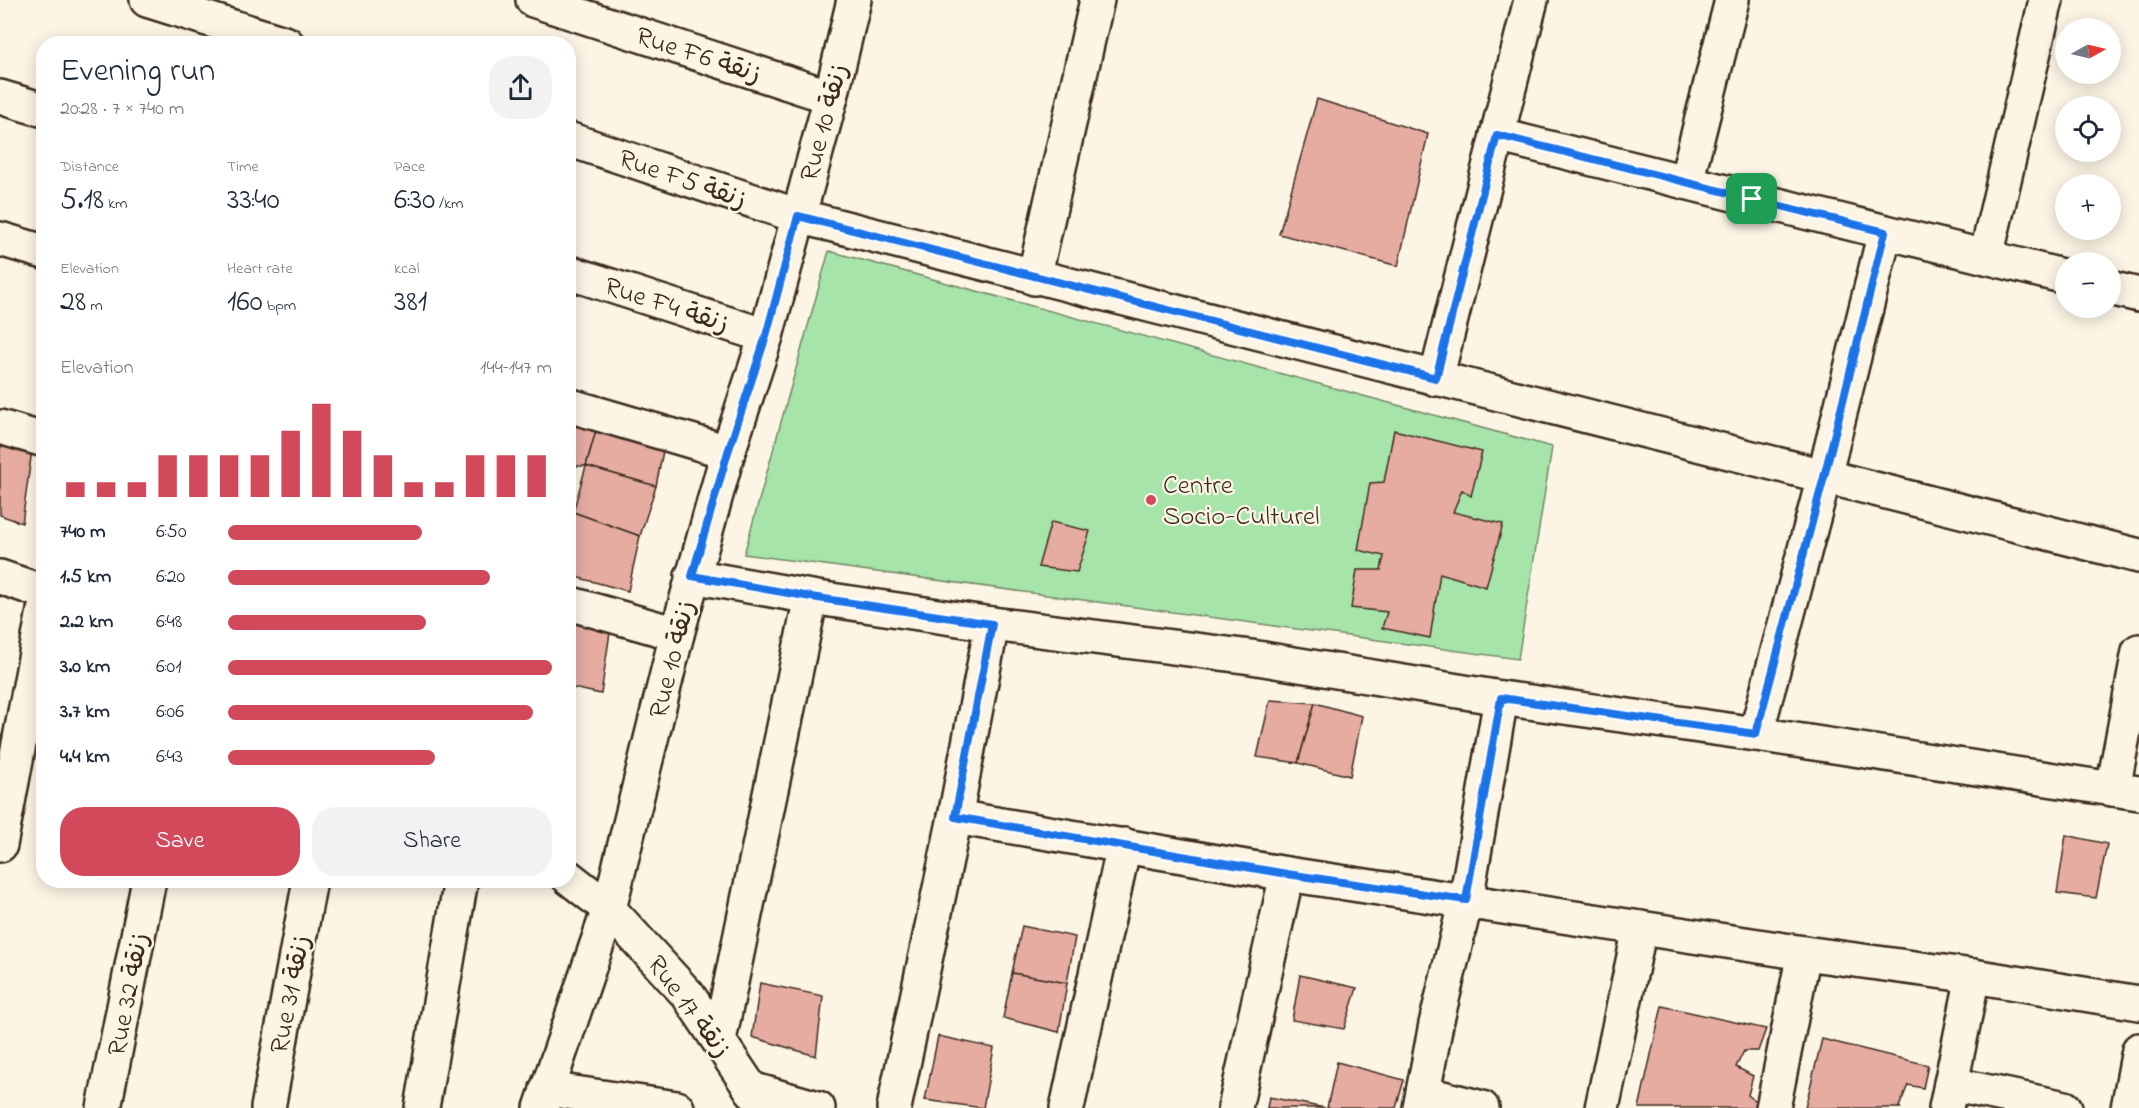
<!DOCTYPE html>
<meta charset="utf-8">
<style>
:root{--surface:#fff;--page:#f2f2f3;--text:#1f2937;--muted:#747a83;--accent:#d1495b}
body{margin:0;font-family:"Indie Flower","Playpen Sans Arabic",sans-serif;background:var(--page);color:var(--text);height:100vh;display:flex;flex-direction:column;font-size:22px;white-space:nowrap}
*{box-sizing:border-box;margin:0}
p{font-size:20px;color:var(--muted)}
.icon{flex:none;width:33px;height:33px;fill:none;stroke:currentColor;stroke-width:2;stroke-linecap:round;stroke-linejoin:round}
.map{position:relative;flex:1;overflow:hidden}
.side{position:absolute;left:36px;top:36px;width:540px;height:852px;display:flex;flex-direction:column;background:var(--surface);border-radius:24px;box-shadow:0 3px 15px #0003}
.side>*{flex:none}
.needle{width:39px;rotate:82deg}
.tools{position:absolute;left:2055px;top:18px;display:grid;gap:12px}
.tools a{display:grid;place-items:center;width:66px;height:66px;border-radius:50%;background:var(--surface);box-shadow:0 3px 15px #0003;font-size:30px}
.pin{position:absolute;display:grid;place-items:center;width:51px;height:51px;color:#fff;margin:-26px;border-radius:12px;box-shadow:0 3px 9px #0006}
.round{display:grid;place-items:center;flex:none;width:63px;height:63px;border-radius:24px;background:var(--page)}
.headline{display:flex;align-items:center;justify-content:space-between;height:102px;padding:0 24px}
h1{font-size:33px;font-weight:600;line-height:45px}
.metrics{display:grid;grid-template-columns:repeat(3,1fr);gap:9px;height:102px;padding:6px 24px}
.metrics div{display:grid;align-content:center}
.metrics b{font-size:30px;font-weight:600}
.metrics small{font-size:16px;font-weight:400}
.metrics p{font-size:16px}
.chart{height:168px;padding:12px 24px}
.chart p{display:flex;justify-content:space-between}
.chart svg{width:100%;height:108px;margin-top:6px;stroke:var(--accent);stroke-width:6}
.primary-button{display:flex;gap:12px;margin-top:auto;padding:12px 24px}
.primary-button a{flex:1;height:69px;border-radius:24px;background:var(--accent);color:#fff;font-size:24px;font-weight:600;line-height:69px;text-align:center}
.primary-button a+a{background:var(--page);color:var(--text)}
ul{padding:0 24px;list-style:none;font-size:20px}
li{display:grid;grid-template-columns:96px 72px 1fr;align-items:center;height:45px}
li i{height:15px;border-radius:8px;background:var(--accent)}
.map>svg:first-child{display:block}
.green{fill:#a7e4aa;stroke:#718764;stroke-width:1.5}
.building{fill:#e6aca1;stroke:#3b2a1e;stroke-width:1.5}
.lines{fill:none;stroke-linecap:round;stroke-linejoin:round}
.street-casing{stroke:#3b2a1e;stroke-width:38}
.secondary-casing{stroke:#3b2a1e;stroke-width:38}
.street{stroke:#fcf5e5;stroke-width:33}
.secondary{stroke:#fcf5e5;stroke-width:33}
.route-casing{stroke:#fff;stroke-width:12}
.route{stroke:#1a73e8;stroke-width:8}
.poi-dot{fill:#d1495b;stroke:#fcf5e5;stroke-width:2}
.labels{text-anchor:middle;stroke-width:4.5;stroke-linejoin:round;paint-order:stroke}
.street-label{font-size:27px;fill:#3b2a1e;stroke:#fcf5e5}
.poi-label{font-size:27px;fill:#3b2a1e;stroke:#fcf5e5;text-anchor:start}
</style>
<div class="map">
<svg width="2139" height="1108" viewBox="0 0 2139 1108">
<rect width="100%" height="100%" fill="#fcf5e5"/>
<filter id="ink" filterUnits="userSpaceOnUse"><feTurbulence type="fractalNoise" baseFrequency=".0167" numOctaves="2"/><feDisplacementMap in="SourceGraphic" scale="12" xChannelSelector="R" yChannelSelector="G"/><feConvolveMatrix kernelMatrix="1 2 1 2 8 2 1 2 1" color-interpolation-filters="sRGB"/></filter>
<g filter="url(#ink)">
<polygon class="green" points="829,251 1552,447 1518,659 744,554"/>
<g class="building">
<polygon points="1317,99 1428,134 1398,266 1279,234"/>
<polygon points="568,418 597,427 586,466 568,466"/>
<polygon points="597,427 665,441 656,486 586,466"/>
<polygon points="1394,430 1482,452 1471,496 1462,490 1453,512 1503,524 1486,587 1440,573 1430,638 1382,628 1387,612 1351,608 1357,570 1381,570 1384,556 1358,550 1370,483 1384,482"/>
<polygon points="0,441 32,450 22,523 0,515"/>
<polygon points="586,466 656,486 640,536 573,512"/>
<polygon points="573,512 640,536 628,591 568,575 568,526"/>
<polygon points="1051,522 1090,531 1077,572 1038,567"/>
<polygon points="568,621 610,632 601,694 568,687"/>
<polygon points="1270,700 1315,703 1298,763 1257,757"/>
<polygon points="1315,703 1362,716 1350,776 1298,763"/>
<polygon points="2066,835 2107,844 2096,898 2057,893"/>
<polygon points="1022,926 1075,937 1067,983 1012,973"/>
<polygon points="1012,973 1067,983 1059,1032 1003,1018"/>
<polygon points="1300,975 1357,988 1344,1029 1292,1020"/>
<polygon points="760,983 823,996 816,1056 752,1037"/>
<polygon points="1662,1006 1766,1029 1758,1051 1744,1051 1736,1067 1753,1076 1748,1095 1756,1102 1755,1108 1639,1108"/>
<polygon points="938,1036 994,1048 983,1108 925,1100"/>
<polygon points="1822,1039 1928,1065 1923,1088 1908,1085 1899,1107 1901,1108 1805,1108"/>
<polygon points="1337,1062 1404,1080 1396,1108 1327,1108"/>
<polygon points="1269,1097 1325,1108 1267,1108"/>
</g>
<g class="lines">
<defs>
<g id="street">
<polyline points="147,0 287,44"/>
<polyline points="533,0 831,97"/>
<polyline points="0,97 44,110"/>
<polyline points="1497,135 2066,277"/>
<polyline points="568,139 798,216 2139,556"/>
<polyline points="1686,182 1732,0"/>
<polyline points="0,239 44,252"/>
<polyline points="1986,257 2046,0"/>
<polyline points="568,272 766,336"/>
<polyline points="1034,278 1097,0"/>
<polyline points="2110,288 2139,295"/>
<polyline points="1436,379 1531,0"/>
<polyline points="568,405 728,452"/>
<polyline points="0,427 44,440"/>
<polyline points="692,576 811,597 992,624 1251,657 1501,698 1756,734 2139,793"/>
<polyline points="568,603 677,634"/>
<polyline points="1756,734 1824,477 1885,232"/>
<polyline points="2113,789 2139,651"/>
<polyline points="955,817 1287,874 1804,953 1973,976 2139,1003"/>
<polyline points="0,845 44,611"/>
<polyline points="719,1040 811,597"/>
<polyline points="1951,1084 2065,1108"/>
<polyline points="547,1089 677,1108"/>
<polyline points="751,1089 818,1108"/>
<polyline points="1423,1093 1482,1108"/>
<polyline points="104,1108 149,880"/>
<polyline points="268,1108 310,880"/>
<polyline points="422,1108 461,880"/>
<polyline points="541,1108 609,909 677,634 728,452 766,336 831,97 854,0"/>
<polyline points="894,1108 955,817 992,624"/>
<polyline points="1067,1108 1124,845"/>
<polyline points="1235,1108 1287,874"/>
<polyline points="1420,1108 1436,1024 1466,900 1501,698"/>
<polyline points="1602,1108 1640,928"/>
<polyline points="1773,1108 1804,953"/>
<polyline points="1946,1108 1973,976"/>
<polyline points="2128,1108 2139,1050"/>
</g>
<g id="secondary">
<polyline points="0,577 44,592"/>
<polyline points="568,877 609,909 688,995 751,1089 766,1108"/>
</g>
</defs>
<use href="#street" class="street-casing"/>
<use href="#secondary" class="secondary-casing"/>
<use href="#street" class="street"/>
<use href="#secondary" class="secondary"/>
</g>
</g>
<g class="lines" filter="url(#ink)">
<defs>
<polygon id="route" points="1497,135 1885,232 1824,477 1756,734 1501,698 1466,900 1287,874 955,817 992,624 811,597 692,576 728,452 766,336 798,216 1436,378"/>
</defs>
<use href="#route" class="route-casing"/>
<use href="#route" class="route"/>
</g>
<circle class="poi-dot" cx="1151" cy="500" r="6"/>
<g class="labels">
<g class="street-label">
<text transform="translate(699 54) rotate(18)" y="9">Rue F6 زنقة</text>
<text transform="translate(823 122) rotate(-75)" y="9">Rue 10 زنقة</text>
<text transform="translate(683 178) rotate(19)" y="9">Rue F5 زنقة</text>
<text transform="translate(667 304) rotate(18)" y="9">Rue F4 زنقة</text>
<text transform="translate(671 659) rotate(-76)" y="9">Rue 10 زنقة</text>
<text transform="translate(127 994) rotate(-79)" y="9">Rue 32 زنقة</text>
<text transform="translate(289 994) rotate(-79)" y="9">Rue 31 زنقة</text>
<text transform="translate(690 1006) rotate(53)" y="9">Rue 17 زنقة</text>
</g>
<g class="poi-label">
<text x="1163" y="493">Centre<tspan x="1163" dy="31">Socio-Culturel</tspan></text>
</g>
</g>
</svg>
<div class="tools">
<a><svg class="needle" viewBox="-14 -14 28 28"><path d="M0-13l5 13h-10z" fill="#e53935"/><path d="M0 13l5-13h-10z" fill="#747a83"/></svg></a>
<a><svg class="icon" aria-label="locate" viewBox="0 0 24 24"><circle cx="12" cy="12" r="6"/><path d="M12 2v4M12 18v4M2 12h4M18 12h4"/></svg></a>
<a>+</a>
<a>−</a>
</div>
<div class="pin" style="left:1752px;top:199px;background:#1e9e55"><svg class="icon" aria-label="arrive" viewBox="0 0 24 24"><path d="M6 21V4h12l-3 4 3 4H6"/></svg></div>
<section class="side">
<div class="headline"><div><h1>Evening run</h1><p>20:28 · 7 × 740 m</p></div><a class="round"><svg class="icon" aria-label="share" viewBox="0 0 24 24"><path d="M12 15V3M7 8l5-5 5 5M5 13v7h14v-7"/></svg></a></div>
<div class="metrics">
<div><p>Distance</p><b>5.18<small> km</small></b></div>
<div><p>Time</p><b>33:40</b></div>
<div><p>Pace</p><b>6:30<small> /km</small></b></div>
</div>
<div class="metrics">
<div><p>Elevation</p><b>28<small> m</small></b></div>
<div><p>Heart rate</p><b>160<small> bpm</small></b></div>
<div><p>kcal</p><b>381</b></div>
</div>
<div class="chart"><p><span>Elevation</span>144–147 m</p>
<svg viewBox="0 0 160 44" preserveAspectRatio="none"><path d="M5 44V38M15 44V38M25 44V38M35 44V27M45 44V27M55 44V27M65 44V27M75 44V17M85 44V6M95 44V17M105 44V27M115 44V38M125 44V38M135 44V27M145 44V27M155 44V27"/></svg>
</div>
<ul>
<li><b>740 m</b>6:50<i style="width:60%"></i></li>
<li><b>1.5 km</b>6:20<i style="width:81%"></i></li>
<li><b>2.2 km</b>6:48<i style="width:61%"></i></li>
<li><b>3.0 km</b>6:01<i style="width:100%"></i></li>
<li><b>3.7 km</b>6:06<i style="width:94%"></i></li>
<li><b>4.4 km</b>6:43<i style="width:64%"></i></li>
</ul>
<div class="primary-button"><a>Save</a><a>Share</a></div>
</section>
</div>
